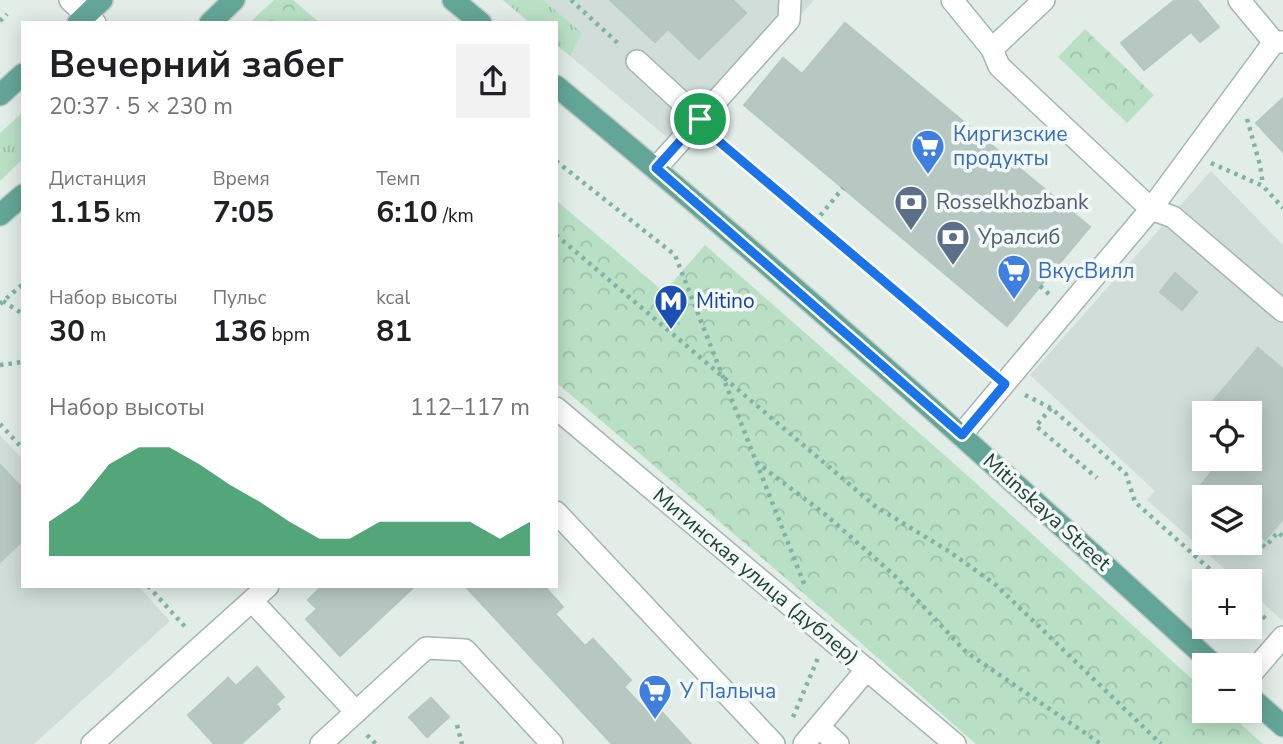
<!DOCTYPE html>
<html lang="ru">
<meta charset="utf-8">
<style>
:root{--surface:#fff;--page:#f2f2f2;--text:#202124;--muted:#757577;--accent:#0b8043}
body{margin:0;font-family:"Nunito Sans",sans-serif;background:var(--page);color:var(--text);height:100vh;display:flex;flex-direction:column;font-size:26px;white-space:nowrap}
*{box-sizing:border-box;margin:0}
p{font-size:23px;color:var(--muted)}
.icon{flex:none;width:38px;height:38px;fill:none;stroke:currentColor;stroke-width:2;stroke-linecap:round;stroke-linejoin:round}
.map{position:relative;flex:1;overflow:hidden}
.details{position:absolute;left:21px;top:21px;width:537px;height:567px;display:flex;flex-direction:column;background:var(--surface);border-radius:0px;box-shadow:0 4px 18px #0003}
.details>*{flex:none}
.tools{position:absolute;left:1192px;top:401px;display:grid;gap:14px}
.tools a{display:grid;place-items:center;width:70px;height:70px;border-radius:0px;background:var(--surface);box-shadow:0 4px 18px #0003;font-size:35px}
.pin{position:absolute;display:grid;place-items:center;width:60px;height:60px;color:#fff;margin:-30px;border:4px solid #fff;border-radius:50%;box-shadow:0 2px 7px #0007}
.round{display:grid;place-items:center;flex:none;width:74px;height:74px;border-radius:0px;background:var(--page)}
.overview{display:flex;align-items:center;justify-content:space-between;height:119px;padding:0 28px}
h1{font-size:38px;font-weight:700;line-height:52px}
.stats{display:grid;grid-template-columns:repeat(3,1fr);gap:10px;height:119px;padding:7px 28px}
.stats div{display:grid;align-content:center}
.stats b{font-size:30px;font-weight:700}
.stats small{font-size:19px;font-weight:400}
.stats p{font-size:19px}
.chart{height:196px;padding:14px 28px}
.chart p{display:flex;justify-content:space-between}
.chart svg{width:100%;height:126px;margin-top:7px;fill:var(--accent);opacity:.7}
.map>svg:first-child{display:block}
.built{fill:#d0ddd8;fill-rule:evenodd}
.grass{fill:url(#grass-tufts)}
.park{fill:url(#park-crowns)}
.building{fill:#b7c8c2;stroke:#b4c7c0;stroke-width:2}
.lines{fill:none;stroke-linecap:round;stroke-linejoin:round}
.minor-casing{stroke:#a4b6b0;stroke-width:24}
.major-casing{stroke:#c1cac7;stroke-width:24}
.path{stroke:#80b3a5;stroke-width:4.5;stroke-dasharray:3.5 5;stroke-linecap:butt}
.minor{stroke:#fff;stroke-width:21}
.major{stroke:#63a697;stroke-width:21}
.route-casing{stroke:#fff;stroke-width:14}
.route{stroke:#1a73e8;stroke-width:9}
.labels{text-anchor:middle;stroke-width:7;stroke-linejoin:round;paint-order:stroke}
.shop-label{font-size:21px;fill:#366cbe;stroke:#f3f9f6;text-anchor:start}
.service-label{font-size:21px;fill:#4e5e75;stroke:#f3f9f6;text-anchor:start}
.transit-label{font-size:21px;fill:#164399;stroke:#f3f9f6;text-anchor:start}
.street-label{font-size:21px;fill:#204038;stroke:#f3f9f6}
</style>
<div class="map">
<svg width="1283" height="744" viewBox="0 0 1283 744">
<defs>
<pattern id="grass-tufts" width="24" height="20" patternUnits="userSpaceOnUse" patternTransform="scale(1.75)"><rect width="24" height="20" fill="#b9e0c5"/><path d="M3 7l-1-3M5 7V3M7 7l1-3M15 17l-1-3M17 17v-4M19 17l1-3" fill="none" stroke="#9fc1aa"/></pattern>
<pattern id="park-crowns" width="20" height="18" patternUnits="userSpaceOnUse" patternTransform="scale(1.75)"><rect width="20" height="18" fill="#b9e0c5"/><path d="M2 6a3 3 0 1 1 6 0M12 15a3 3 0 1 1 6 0" fill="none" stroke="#9fc1aa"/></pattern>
</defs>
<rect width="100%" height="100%" fill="#e2ede8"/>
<g class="built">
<polygon points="503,0 814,0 681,149 557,45 556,23 530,23"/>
<path d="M1211,171L1283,245V621L1250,591V581H1238L1147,500L1155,491L1030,375ZM1204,413H1250V458H1204ZM1204,497H1250V542H1204Z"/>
<polygon points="0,435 23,460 23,586 138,586 170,621 34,744 0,744"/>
</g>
<g class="grass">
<polygon points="503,0 543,0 582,33 570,56 557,45 556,23 530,23"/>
<polygon points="23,112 23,159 0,181 0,133"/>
</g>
<g class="park">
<polygon points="274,0 293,0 320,23 249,23"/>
<polygon points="1085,29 1154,95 1127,123 1058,57"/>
<polygon points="557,201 664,292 705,245 958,467 1204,690 1204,710 1226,711 1263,744 976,744 830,616 557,383"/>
</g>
<g class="building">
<polygon points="610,0 733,0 746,13 699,59 668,29 655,42"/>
<polygon points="1175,0 1197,0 1219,27 1200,42 1191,32 1144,70 1121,43"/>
<polygon points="845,23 1090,227 1007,326 744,105 783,58 802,74"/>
<polygon points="1283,98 1283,152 1256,123"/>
<polygon points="1175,273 1197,292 1182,310 1160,292"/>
<polygon points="1258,348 1283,369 1283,519 1265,540 1250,527 1250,497 1214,497 1201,485 1223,458 1250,458 1250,413 1203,413"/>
<polygon points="0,465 23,489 23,540 0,562"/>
<polygon points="322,586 415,586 340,656 306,619 317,609 308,600"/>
<polygon points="465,586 544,586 563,607 555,614 585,646 593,639 631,680 624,687 652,717 660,710 691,744 612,744"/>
<polygon points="257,667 284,697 276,704 280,709 241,744 214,744 188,715 228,678 236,686"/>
<polygon points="431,698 449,717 427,737 409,717"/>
</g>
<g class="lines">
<defs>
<g id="minor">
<polyline points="70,0 95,23"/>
<polyline points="952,0 992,49 999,66 1151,209 962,434"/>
<polyline points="1239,0 1274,42"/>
<polyline points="1283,42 1274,42 1151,209 1173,217 1283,311"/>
<polyline points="992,49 1044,0"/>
<polyline points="637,61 700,119"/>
<polyline points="656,168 789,20 790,0"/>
<polyline points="556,408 955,744"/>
<polyline points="556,512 774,744"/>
<polyline points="252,601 356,712"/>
<polyline points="1250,675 1283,637"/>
<polyline points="819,727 838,744"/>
<polyline points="92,744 268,586"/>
<polyline points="321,744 426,648 465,650 552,744"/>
<polyline points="804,744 867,669"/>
</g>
<g id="major">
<polyline points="453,0 481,23"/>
<polyline points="78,23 102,0"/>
<polyline points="210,23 234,0"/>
<path d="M556,86C782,272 999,468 1214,665"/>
<polyline points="0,95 23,74"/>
<polyline points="0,215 23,195"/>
<polyline points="1250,697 1283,726"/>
</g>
</defs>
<use href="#minor" class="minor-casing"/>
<use href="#major" class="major-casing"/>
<g class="path">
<polyline points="571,0 621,46"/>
<polyline points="0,21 7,14"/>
<polyline points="1247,119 1260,165 1263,185"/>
<polyline points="713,136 986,369"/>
<polyline points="556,161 675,255 805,586"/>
<polyline points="1211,163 1263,186 1283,208"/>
<polyline points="815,222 843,188"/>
<polyline points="556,235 875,506 950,552 996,585 1161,744"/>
<polyline points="1040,286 1050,295"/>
<polyline points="3,301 23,314"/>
<polyline points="0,304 23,284"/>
<polyline points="0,365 23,362"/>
<polyline points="1025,395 1051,408 1126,474 1135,502 1223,581"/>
<polyline points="1051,408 1036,426 1097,478"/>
<polyline points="0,424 23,449"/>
<polyline points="756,462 826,515 894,575 966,652 1101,744"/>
<polyline points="1250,533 1265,547 1278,532 1283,537"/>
<polyline points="1195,556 1207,542"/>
<polyline points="148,586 188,630"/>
<polyline points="1250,605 1267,620"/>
<polyline points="793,717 818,658"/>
<polyline points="457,725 462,744"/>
<polyline points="367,735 376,744"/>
</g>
<use href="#minor" class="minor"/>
<use href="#major" class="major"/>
</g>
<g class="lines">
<defs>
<polygon id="route" points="700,119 709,133 1005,384 962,435 656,168"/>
</defs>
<use href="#route" class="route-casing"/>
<use href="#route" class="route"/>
</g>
<defs>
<symbol id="supermarket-pin" viewBox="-11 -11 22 30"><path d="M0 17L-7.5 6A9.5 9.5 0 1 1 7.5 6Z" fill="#3f7fe0" stroke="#f3f9f6"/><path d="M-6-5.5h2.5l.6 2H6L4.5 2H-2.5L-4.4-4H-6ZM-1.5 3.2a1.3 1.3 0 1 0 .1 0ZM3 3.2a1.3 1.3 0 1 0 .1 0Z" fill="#fff"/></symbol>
<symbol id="bank-pin" viewBox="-11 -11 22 30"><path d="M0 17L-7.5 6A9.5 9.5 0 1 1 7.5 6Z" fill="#5c6f8a" stroke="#f3f9f6"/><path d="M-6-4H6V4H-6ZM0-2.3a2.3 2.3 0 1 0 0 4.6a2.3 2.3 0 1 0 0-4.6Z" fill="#fff"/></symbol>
<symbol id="metro-pin" viewBox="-11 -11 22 30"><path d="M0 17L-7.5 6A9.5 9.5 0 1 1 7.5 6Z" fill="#1a4fb4" stroke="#f3f9f6"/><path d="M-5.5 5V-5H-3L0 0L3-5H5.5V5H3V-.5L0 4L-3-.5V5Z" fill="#fff"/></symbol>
</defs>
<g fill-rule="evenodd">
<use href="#supermarket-pin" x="909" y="127" width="38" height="52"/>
<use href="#bank-pin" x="892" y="183" width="38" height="52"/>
<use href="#bank-pin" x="934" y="218" width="38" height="52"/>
<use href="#supermarket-pin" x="995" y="252" width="38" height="52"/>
<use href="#metro-pin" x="652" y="282" width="38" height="52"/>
<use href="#supermarket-pin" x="636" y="672" width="38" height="52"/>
</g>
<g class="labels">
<g class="shop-label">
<text x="953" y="141">Киргизские<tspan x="953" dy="24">продукты</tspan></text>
<text x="1038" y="278">ВкусВилл</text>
<text x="680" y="698">У Палыча</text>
</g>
<g class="service-label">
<text x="936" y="209">Rosselkhozbank</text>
<text x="978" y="244">Уралсиб</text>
</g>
<g class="transit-label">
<text x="696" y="308">Mitino</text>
</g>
<g class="street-label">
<text transform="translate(1047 512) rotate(42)" y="7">Mitinskaya Street</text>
<text transform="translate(756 576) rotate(40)" y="7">Митинская улица (дублер)</text>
</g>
</g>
</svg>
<div class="tools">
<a><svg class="icon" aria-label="locate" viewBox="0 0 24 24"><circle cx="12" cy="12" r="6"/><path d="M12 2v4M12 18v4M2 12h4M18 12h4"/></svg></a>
<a><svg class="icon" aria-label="layers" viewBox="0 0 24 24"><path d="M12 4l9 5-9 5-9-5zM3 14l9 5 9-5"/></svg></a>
<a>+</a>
<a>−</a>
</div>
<div class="pin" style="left:700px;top:119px;background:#1e9e55"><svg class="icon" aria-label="arrive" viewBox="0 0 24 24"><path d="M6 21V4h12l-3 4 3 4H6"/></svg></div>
<section class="details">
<div class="overview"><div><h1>Вечерний забег</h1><p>20:37 · 5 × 230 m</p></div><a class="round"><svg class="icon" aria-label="share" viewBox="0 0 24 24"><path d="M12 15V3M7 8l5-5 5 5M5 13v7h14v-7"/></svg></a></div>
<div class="stats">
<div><p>Дистанция</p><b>1.15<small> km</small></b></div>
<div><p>Время</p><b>7:05</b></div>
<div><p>Темп</p><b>6:10<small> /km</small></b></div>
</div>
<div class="stats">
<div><p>Набор высоты</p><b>30<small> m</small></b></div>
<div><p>Пульс</p><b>136<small> bpm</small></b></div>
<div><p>kcal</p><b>81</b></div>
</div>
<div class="chart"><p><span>Набор высоты</span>112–117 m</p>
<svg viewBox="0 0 160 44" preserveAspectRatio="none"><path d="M0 44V32L10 25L20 12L30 6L40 6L50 12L60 19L70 25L80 32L90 38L100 38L110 32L120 32L130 32L140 32L150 38L160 32V44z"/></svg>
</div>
</section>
</div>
